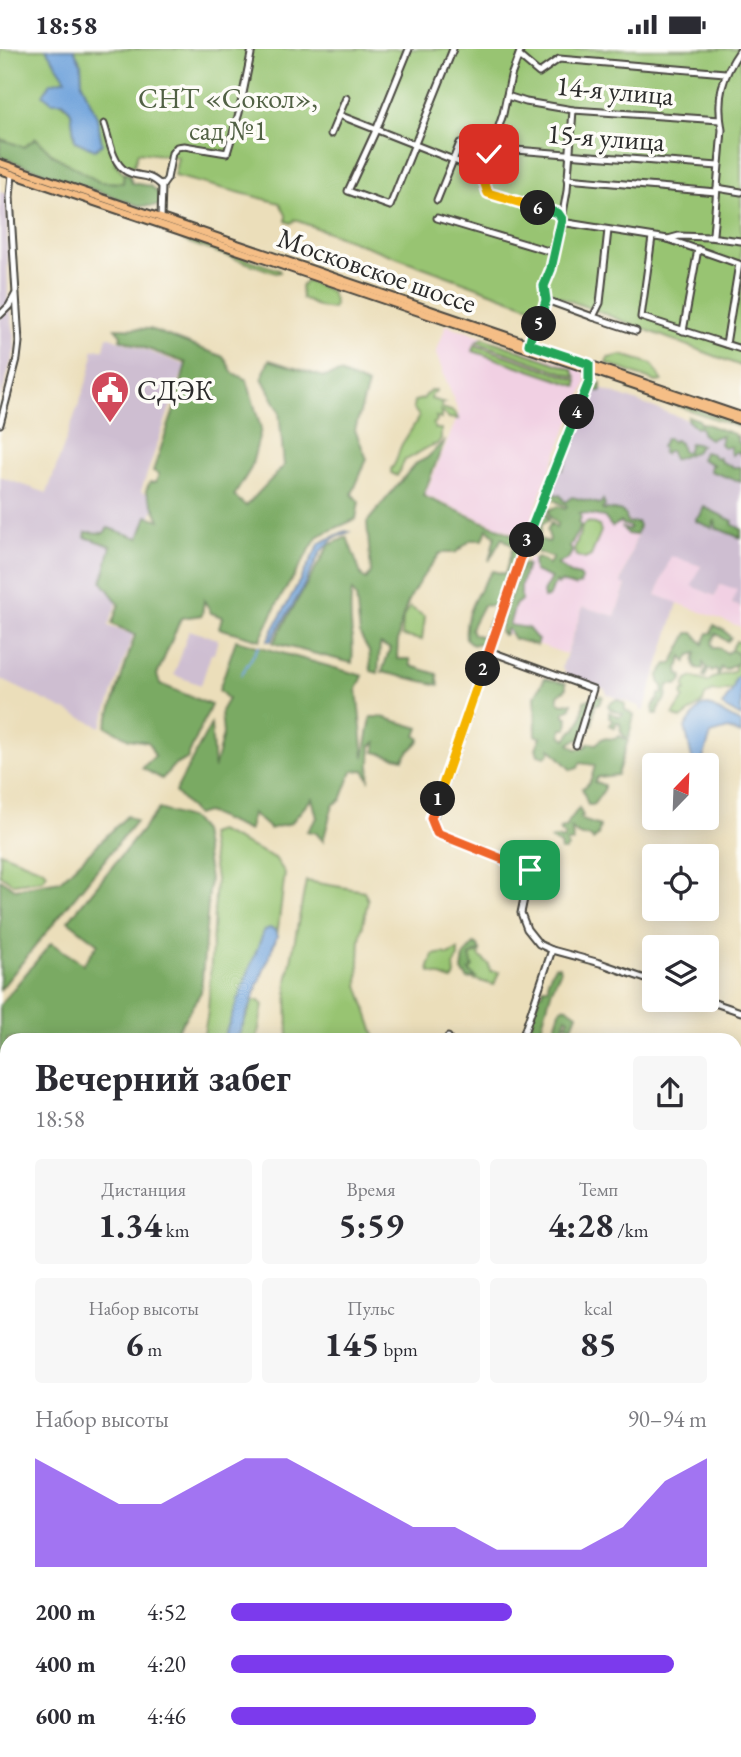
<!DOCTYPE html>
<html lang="ru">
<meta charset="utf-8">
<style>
:root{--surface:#fff;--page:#f7f7f7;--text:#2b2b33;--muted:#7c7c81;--accent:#7c3aed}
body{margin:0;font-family:"EB Garamond",serif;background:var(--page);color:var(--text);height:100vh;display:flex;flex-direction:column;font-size:26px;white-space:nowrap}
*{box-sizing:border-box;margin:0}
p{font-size:23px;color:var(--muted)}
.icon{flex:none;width:38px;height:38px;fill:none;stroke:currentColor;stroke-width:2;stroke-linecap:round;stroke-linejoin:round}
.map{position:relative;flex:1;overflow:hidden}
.drawer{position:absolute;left:0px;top:984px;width:742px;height:724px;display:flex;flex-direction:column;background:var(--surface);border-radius:21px 21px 0 0;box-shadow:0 4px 18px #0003}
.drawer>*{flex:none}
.needle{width:46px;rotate:23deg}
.buttons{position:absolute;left:642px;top:704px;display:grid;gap:14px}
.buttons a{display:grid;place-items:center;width:77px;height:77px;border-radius:7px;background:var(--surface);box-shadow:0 4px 18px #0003;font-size:35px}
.pin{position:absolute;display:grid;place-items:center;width:60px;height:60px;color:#fff;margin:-30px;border-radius:14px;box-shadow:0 4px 10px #0006}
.km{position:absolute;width:35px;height:35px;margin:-18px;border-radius:50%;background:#222;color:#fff;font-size:19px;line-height:35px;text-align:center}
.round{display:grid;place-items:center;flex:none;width:74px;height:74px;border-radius:7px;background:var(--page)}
.headline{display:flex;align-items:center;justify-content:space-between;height:119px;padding:0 35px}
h1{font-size:38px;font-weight:700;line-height:52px}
.metrics{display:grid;grid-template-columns:repeat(3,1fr);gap:10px;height:119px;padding:7px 35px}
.metrics div{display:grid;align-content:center;border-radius:7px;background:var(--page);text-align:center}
.metrics b{font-size:35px;font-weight:700}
.metrics small{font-size:19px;font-weight:400}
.metrics p{font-size:19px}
.chart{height:196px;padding:14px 35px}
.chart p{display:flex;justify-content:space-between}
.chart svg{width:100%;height:126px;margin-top:7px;fill:var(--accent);opacity:.7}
ul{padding:0 35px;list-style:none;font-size:23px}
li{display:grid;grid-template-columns:112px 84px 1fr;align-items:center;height:52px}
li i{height:18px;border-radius:9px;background:var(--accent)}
.status{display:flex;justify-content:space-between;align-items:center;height:49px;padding:0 35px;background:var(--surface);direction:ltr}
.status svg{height:19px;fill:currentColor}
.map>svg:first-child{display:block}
.built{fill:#f1d0e3}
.industrial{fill:#cebed1}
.green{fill:#98c472;stroke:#62784e;stroke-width:2}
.forest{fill:#7aaa64;stroke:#526a48;stroke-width:2}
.water{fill:#6fa3db;stroke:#4d6783;stroke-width:2}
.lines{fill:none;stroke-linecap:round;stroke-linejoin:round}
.stream{stroke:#6fa3db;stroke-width:2}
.minor-casing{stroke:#484640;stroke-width:9}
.major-casing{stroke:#484640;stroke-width:10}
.minor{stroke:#fff;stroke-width:5}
.major{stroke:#f5be86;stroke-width:6}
.split-1-casing{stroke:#fff;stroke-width:14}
.split-2-casing{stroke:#fff;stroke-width:14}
.split-3-casing{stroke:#fff;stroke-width:14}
.split-4-casing{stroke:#fff;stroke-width:14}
.split-5-casing{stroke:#fff;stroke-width:14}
.split-6-casing{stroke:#fff;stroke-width:14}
.split-7-casing{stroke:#fff;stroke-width:14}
.split-1{stroke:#f0652b;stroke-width:9}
.split-2{stroke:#f5b400;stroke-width:9}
.split-3{stroke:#f0652b;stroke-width:9}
.split-4{stroke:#22a559;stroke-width:9}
.split-5{stroke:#22a559;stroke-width:9}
.split-6{stroke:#22a559;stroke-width:9}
.split-7{stroke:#f5b400;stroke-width:9}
.labels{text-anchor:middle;stroke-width:7;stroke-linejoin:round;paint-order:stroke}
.street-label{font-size:28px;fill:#2b2b2b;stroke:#fdfcf7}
.park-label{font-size:28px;fill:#516144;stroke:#fdfcf7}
.poi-label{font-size:28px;fill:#2b2b2b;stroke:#fdfcf7;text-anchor:start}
</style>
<div class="status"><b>18:58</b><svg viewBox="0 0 49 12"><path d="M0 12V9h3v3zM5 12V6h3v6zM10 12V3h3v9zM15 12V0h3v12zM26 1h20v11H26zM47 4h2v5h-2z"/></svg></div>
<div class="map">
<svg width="741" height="1708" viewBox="0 0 741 1708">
<rect width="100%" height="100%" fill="#fdfcf7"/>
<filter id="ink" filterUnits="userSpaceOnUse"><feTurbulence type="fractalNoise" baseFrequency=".0143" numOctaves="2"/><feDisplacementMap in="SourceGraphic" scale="14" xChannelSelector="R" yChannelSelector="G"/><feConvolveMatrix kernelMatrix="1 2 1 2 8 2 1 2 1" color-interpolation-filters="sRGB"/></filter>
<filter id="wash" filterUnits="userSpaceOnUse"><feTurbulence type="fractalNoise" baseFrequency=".00686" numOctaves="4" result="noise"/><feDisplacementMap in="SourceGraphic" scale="28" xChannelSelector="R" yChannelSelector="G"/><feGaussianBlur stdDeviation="1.57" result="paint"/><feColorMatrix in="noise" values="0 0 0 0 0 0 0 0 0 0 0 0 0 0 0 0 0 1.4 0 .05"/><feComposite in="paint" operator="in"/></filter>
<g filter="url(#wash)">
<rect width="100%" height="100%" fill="#ebdeba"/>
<g class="built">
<polygon points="446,276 579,319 586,325 586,335 545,432 525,489 425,446 459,364 436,305"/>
<polygon points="572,455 607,462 640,477 621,533 626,535 615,567 583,558 566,605 503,583 528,509 553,517"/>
<polygon points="671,506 701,517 693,537 715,547 720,536 738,540 732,555 741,558 741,578 656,546"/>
</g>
<g class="industrial">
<polygon points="0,143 7,145 8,250 14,283 15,300 0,352"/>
<polygon points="107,287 185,316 141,442 158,449 108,577 133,586 101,678 0,630 0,428 47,444 89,326 93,309 92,301 104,300"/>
<polygon points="593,337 741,390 741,558 732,555 737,540 720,536 715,547 692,537 701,517 671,507 656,546 678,554 644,662 640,661 641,658 607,645 605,640 566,626 562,618 583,558 615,567 626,536 621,534 640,477 628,472 627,469 608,462 606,465 550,447 590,339"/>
<polygon points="189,581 218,590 214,605 211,605 201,636 174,626"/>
<polygon points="302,1701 352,1701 352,1708 303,1708"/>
</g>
<g class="green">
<polygon points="0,0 46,0 67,30 52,53 62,53 71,63 75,92 97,68 82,35 81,15 74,0 741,0 741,317 555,246 548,246 535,257 526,256 295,171 291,174 286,172 286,166 280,154 174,127 178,108 138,103 134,117 115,115 124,124 123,134 99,133 53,106 36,89 24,98 0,90"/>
<polygon points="182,187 279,221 280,223 276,224 184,192 180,189"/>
<polygon points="307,232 331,242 335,255 333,260 319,258 302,249 301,237"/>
<polygon points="483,289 572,320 576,328 476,293"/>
<polygon points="475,296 577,331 577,337 473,302"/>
<polygon points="622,306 652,315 662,332 656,333 606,314 608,309"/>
<polygon points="632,337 736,374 738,378 629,340"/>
<path d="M430,341H436V343L432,344L431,350L445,354L441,355L442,359C449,362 456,361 458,370L449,369L441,362V370L436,368L437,372L433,375L436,380H441V390L437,395C425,397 417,407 405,411L397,427L391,424V420C399,412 397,401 404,392C410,383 414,377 419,367L413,359L414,352L423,350Z"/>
<polygon points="589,473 599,477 601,482 591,507 585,510 576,507 574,501 583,476"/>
<polygon points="410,558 425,568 422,591 402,587 403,568"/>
<polygon points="736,592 741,594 741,626 736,629 733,640 719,643 713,642 705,647 703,653 681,670 673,666 684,649 682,646 683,642 686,642 684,638 687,631 693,628 707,633 713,629 735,622 735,617 739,613 738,605 731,601"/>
<polygon points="218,782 275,809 285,824 277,887 275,881 241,947 223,990 203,990 208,963 216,830 209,785"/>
<polygon points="0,803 42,820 47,824 43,831 14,835 0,826"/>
<polygon points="306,832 364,842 368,851 360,890 358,936 376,990 288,990 287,933"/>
<polygon points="458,901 458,908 454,917 455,927 452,931 430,923 429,918 433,906 444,904 448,906"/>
<polygon points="480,902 479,907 489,916 490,922 499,923 494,936 473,930 475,928 469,922 470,907"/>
<polygon points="253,952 259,952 263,956 257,990 237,990"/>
<polygon points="735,1439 741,1439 741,1708 718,1708 718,1701 735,1701"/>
<polygon points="205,1701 302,1701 303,1708 202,1708"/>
</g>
<g class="forest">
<polygon points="36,89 53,106 99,133 123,134 124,124 129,125 132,134 151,137 160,146 160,157 140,157 0,108 0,90 24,98"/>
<polygon points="115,279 150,280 224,308 233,324 247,331 261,380 251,419 234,447 246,457 284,417 279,361 262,329 269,311 324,328 340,324 368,336 355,381 367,410 352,445 359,453 356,470 318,487 278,553 260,591 219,579 222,568 211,564 204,551 202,566 181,569 157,626 160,635 211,656 187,710 173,717 162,730 142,719 155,707 148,693 129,690 106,677 135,586 112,575 119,555 102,533 111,497 85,488 86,483 104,484 108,479 139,489 147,467 160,471 146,441 150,433 156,433 159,425 153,422 176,355 186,314 120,290 121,286"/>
<path d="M601,334V342H594L584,365L586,368L584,373L579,375L576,390L562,421H557L556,412C558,410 564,406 565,403C568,399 576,369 576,364L580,363L579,357L585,355L590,338Z"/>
<polygon points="688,367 699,371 700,375 703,374 734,385 736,388 738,387 737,393 741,394 741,406 737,402 732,406 730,402 731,398 724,398 720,395 722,386 710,390 703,386 700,378 696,379 687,371"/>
<polygon points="666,389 669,389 671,393 675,391 680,394 682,402 687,403 690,394 701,396 695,403 673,411 671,402 667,402 665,405 662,404 663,400 661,398"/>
<path d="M445,391L423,447L523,490L500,558L483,556L471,579L473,585L482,588L493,565L497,563L487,592L473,596L466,590C463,565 478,542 492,522L505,525L513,497L502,489L489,512L495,487L487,480L483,491H471L455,504H440C413,539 397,563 397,610H410L411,617L437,625L439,636L382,623L390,599L380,595L378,624L371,622L369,602L360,586L356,548L352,542C347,568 355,589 352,614L273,594L329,496L347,488L362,528L366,531L371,523L367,473L415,415L427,409Z"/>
<polygon points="704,403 713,405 714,408 720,409 720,412 732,418 741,418 741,433 710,422 711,416 714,416 701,410"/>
<path d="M552,434L555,436L553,445L560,446L565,453L572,448L600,455L603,451L605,457L602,460L604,462L606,460L621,462L626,466V471L628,474L637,473L639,477L636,486L627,485L623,479L629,481L630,478L622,475L621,473L612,478L604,468L579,464L581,470L578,473L581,477L570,497L572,503L568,510L557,515L571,525L580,527L582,530L580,535L575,537L560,533L558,536L556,533L548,548L544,549L543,543L551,529L534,522L533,512L537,509L545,512L548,516L553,509L538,504L535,500L530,506L528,499C534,488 531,472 542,461L545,462L549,471L542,475L539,490L549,493L550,490L547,481L551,474L556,479L557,475L550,468L548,461L558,457L565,460L567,458L550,449Z"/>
<polygon points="704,458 733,472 732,475 741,480 741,489 716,479 715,471 712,479 696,472 696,469 700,467"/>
<path d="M525,515L527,516L521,536V551L515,556L509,576L528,579L538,591L537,596L514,590L508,580H506V585L503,586L500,582C505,559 514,538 522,516Z"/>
<polygon points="714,576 724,581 731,589 727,593 716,584 712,593 713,599 719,599 727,604 731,601 738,605 739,613 725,621 721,619 718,627 716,620 712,623 711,620 709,620 705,628 703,627 707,619 703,614 703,620 696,619 694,613 696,604 690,606 686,613 682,607 678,619 679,626 683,627 681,633 677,636 668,636 666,649 659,658 658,665 654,665 653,658 656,652 658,652 659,645 663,645 663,637 659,633 659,626 667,615 672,615 688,584 694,584 703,595 708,584 712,584"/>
<path d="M236,591L363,627L357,640L364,708L371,668H382L419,679L416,687L420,690C416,698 407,701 403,710L375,703L376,693L371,697L369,730L364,721L352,722L341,751L333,756L323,792L316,784L307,782L317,769L312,749L291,774L270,780L252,764L249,782L206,763L196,766L175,743L211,675L214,720L223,685L221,662L228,650L219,641Z"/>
<path d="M545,629L566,634V640L558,646V652L563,655L572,654L571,659L564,663V667L568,668L567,680H562L561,686L566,690L572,682L576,680L582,668L584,652L600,646L603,648L599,655H595L592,677L585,681L581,691H575L569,695L576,700L584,699L589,694L596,695L603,689L615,690L619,687L628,691L617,726L598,728L594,733L604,736V741L593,756H588L582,739C591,736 593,724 595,716L580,714L578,719L571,721L550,699V704L545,708L538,706L536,699L541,688L536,687L535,647Z"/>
<polygon points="617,650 625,655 625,661 634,666 629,688 626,689 621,683 620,674 616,673 615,679 609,676 613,672 609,668 609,663 619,668 623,665 610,660 608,656"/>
<path d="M579,759L583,767L580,768L582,771L600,777L598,787L593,791L589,787C581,788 577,786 572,780L573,793H567L568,798L565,802H561L560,796L551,791L556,789L563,791L565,786L560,783V780L568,778L567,775Z"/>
<polygon points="159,760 192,770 202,782 210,830 201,943 172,990 7,990 7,1582 0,1578 0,956 51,894 83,915 98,895 68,872"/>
<polygon points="127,767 136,772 0,941 0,830 15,840 60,832"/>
<polygon points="474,895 478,897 480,902 470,907 473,918 469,922 476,928 468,930 462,922 464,906"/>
<polygon points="555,917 559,917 560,923 552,940 538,990 530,990 529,988 533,963 540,945 543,944 543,938 548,938 548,930"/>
<polygon points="567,958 577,965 572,978 566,976 569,970 566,968 562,982 556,989 552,987 561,959"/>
<polygon points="33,1701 170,1701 169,1708 33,1708"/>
</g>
<g class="water">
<polygon points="46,0 74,0 81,15 82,35 97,68 102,95 95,101 75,92 71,63 63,53 52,53 43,46 50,34 66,30"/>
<polygon points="345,482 349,483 334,489 321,502 300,544 271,592 267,592 320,494"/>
<polygon points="741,626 741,668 722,657 733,640 736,629"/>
<polygon points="708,656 741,674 741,685 728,680 711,685 702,713 693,714 685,678 701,657"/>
<polygon points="269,879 275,881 277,887 237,990 223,990 264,882"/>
</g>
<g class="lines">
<g class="stream">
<polyline points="241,626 259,597"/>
<polyline points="727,1701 727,1708"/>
</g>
</g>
</g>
<g filter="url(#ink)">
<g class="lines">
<defs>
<g id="minor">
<polyline points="409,0 377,79 348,142 390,157 453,0"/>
<polyline points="521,0 511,27 503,65 484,123 484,137 488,144 558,164 562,170 551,220 544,237 546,251 539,274 533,281 529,295"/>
<polyline points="519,7 539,24 559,10 725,24"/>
<polyline points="507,47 526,53 573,61 720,71"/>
<polyline points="339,66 484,123"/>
<path d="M104,75C109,89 112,114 126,122C140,130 146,122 162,137"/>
<polyline points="331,85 346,49"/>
<polyline points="491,99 718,117"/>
<polyline points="567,130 716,143"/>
<polyline points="717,139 741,143"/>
<polyline points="437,151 460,94"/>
<polyline points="161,169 162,137 167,130 172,104 177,98 184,97 227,104 239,64 252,0"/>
<polyline points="437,169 555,204"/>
<polyline points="562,170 567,142 573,61"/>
<path d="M561,173L668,190L679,187L709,188L713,185L722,81C716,48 722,27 741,0"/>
<polyline points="652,188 641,268 741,300"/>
<polyline points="709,188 741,192"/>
<polyline points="668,190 739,215 726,295"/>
<polyline points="546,251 593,268 600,254 608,181"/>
<polyline points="0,266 9,257 15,246"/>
<polyline points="593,268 636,282"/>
<polyline points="683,282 698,200"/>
<polyline points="590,321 587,337 529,485 432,773 436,782 441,786 530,821 521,864 527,880 539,895 552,901 600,914 654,933"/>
<polyline points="0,375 17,310 19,293 10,148 12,125"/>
<polyline points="489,602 593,640 576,696"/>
<polyline points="703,950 741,963"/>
<polyline points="447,990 448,988"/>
<polyline points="522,990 552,901"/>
<polyline points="735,1082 741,1060"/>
<polyline points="735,1127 741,1127"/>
<polyline points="735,1380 741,1381"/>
<polyline points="417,1701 417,1708"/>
<polyline points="468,1701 469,1708"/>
<polyline points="519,1701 519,1708"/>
<polyline points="567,1701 568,1708"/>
<polyline points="616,1701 616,1708"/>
<polyline points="663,1701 663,1708"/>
<polyline points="713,1701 713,1708"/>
</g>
<g id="major">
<polyline points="0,114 741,367"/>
<polyline points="0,121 741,372"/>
</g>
</defs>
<use href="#minor" class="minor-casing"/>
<use href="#major" class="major-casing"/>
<use href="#minor" class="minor"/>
<use href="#major" class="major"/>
</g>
</g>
<g class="lines" filter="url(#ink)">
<defs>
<polyline id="split-1" points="438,750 431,769 437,784 530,821"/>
<polyline id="split-2" points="438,750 483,620"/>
<polyline id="split-3" points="483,620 527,491"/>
<polyline id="split-4" points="527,491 577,363"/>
<polyline id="split-5" points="539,275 533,281 529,295 589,315 589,333 577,363"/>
<polyline id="split-6" points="538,159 558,164 562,170 551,220 544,237 546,251 539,275"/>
<polyline id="split-7" points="489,105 483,129 488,144 538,159"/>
</defs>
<use href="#split-1" class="split-1-casing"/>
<use href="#split-2" class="split-2-casing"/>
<use href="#split-3" class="split-3-casing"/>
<use href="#split-4" class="split-4-casing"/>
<use href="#split-5" class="split-5-casing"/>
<use href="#split-6" class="split-6-casing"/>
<use href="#split-7" class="split-7-casing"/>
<use href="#split-1" class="split-1"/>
<use href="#split-2" class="split-2"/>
<use href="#split-3" class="split-3"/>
<use href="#split-4" class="split-4"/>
<use href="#split-5" class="split-5"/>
<use href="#split-6" class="split-6"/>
<use href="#split-7" class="split-7"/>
</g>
<defs>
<symbol id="civic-pin" viewBox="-11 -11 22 30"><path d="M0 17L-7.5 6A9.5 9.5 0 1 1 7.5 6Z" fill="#d1495b" stroke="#fdfcf7"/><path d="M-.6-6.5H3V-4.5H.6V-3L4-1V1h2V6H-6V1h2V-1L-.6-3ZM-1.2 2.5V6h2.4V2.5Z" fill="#fff"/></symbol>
</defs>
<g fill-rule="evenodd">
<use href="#civic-pin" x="88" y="319" width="44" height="60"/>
</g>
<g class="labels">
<g class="street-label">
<text transform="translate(615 41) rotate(5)" y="10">14-я улица</text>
<text transform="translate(606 88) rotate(4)" y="10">15-я улица</text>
<text transform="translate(377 221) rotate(19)" y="10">Московское шоссе</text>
</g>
<g class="park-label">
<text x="228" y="59">СНТ «Сокол»,<tspan x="228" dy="32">сад №1</tspan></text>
</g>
<g class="poi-label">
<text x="137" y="351">СДЭК</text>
</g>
</g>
</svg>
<div class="buttons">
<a><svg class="needle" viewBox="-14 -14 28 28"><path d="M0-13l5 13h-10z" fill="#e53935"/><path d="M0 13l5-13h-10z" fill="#7c7c81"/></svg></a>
<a><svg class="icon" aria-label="locate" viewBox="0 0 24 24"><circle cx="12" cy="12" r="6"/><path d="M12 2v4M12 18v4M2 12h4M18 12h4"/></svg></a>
<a><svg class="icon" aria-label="layers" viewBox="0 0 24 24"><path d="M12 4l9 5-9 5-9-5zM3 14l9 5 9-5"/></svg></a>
</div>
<div class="pin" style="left:530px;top:821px;background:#1e9e55"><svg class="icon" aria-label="arrive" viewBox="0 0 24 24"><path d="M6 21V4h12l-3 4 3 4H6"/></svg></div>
<div class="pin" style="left:489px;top:105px;background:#d93025"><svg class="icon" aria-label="check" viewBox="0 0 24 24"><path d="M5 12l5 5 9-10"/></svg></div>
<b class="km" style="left:438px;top:750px">1</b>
<b class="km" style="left:483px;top:620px">2</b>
<b class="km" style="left:527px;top:491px">3</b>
<b class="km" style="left:577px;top:363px">4</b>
<b class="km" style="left:539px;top:275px">5</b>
<b class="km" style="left:538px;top:159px">6</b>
<section class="drawer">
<div class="headline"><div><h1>Вечерний забег</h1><p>18:58</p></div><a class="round"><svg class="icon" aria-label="share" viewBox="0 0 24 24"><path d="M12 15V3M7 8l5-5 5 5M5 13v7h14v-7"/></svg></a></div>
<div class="metrics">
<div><p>Дистанция</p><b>1.34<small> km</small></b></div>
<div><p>Время</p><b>5:59</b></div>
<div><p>Темп</p><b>4:28<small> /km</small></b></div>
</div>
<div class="metrics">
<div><p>Набор высоты</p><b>6<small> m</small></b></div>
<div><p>Пульс</p><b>145<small> bpm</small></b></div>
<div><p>kcal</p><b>85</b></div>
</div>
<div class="chart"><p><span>Набор высоты</span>90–94 m</p>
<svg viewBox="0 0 160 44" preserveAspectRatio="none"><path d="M0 44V6L10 14L20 22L30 22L40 14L50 6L60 6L70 14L80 22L90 30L100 30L110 38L120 38L130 38L140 30L150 14L160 6V44z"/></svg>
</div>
<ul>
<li><b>200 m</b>4:52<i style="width:59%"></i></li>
<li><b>400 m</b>4:20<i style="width:93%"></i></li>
<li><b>600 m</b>4:46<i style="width:64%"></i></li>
</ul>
</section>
</div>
